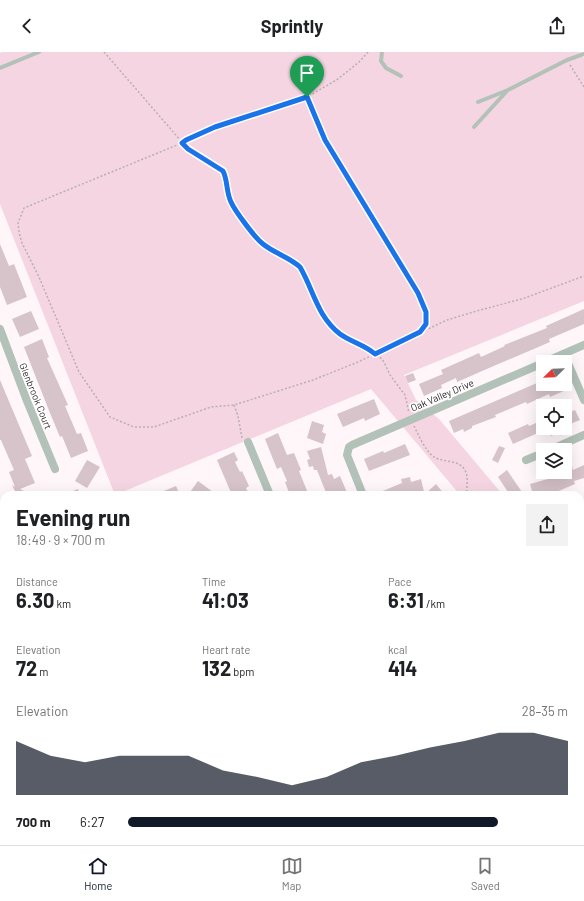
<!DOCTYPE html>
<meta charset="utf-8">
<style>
:root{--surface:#fff;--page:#f2f2f2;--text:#202124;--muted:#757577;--line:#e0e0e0;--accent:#111827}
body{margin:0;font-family:Barlow,sans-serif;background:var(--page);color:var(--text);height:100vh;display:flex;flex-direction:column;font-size:15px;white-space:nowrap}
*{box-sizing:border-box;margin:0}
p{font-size:13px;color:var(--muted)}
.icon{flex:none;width:22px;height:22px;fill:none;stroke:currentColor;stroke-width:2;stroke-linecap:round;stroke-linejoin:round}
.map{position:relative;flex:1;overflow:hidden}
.panel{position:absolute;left:0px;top:439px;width:584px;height:354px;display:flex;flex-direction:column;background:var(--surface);border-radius:12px 12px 0 0;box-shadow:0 4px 16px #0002}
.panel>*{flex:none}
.needle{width:26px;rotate:247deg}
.tools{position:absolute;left:536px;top:303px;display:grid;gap:8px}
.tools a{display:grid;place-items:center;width:36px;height:36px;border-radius:0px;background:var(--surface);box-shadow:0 4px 16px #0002;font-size:20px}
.pin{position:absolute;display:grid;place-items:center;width:34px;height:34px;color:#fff;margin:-41px -17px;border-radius:50% 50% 50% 0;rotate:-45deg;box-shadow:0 0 4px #0007}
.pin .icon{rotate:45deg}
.round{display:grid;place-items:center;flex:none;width:42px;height:42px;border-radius:0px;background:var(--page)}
.head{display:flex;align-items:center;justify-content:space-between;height:68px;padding:0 16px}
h1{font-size:22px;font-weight:700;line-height:30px}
.figures{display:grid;grid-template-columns:repeat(3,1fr);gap:6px;height:68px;padding:4px 16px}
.figures div{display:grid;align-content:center}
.figures b{font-size:20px;font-weight:700}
.figures small{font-size:11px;font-weight:400}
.figures p{font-size:11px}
.chart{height:112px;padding:8px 16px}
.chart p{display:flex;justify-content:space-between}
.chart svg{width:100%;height:72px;margin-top:4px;fill:var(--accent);opacity:.7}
ul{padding:0 16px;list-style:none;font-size:13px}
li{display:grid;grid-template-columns:64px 48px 1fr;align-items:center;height:30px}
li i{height:10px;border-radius:5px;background:var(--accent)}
header{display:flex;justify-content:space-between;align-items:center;height:52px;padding:0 16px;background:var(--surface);font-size:18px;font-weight:700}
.tabs{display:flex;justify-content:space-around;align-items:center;height:56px;border-top:1px solid var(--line);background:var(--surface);font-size:11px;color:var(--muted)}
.tabs a{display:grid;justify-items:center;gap:2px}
.tabs .current{color:var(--accent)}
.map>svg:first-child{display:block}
.green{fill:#f5d5e1}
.building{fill:#d7c3ca}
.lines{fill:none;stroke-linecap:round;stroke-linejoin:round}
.path{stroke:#b7b0b2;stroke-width:1.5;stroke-dasharray:2 2;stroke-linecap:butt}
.lane{stroke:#b2c2b8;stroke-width:4}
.street{stroke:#b2c2b8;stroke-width:8}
.secondary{stroke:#8fa799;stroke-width:11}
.route-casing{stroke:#fff;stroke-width:8}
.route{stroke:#1a73e8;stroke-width:5}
.labels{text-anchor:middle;stroke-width:3.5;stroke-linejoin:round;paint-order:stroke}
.street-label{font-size:10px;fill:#2e2729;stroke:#fff}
</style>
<header><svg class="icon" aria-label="back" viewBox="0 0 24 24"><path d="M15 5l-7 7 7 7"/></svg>Sprintly<svg class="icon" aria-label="share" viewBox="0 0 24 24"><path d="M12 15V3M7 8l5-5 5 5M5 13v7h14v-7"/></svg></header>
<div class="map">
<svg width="584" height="793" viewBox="0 0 584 793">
<rect width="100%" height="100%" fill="#fef6f9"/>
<g class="green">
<polygon points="2,0 581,0 584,6 584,249 404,323 416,348 439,367 503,443 460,443 371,337 115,443 0,152 0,1"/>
<polygon points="580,534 584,539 584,591 580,586"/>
</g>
<g class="building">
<polygon points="0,192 9,214 14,212 27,245 7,253 0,235"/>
<polygon points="584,257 584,272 549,287 550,290 489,316 457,330 456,326 441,333 442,336 424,344 419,332 443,322 441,318 479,301 481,305 505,294 504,293 547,276 546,274"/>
<polygon points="31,259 39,277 20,285 12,267"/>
<polygon points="42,287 49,305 47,306 68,353 65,354 77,382 81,381 88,399 71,406 62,384 60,385 50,361 24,295"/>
<polygon points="413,321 416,328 408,331 405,324"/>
<polygon points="0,328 32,404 25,407 35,431 20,437 32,443 17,443 12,433 15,435 9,420 14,418 1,388 0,388"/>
<polygon points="537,331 564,332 566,338 550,345 549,342 527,352 526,350 495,363 496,365 472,374 472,376 464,380 463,377 454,381 449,369"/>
<polygon points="374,347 380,362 365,369 364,366 343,375 337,362"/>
<polygon points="575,358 580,368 565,374 565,362"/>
<polygon points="543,368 543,376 556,376 558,381 551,384 548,379 538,383 538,381 513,392 508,381 528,372 529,374"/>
<polygon points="312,369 324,373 322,380 326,382 323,392 307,386"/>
<polygon points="278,381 287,403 294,401 301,418 299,419 308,441 303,443 290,443 285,430 287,429 281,415 277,417 265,387"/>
<polygon points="405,392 410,403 369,419 364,407 383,399 384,401"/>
<polygon points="499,394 505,396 498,411 492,408"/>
<polygon points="321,395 328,423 332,422 334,427 340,424 348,443 327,443 317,418 314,418 313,414 309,415 307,408 310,407 307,399"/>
<polygon points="234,400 238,408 235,410 240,420 242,419 249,434 246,436 249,443 232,443 217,408"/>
<polygon points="87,408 100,415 87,436 75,429"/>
<polygon points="584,413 584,426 574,429 575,432 554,441 555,443 533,443 530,432 555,425 554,422 558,420 565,420 565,417 572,414 573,418"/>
<polygon points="507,418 524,443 510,443 498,425"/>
<polygon points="410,425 411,430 421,427 424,440 412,443 373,443 402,431 401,427"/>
<polygon points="198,429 217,443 188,443"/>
<polygon points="436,432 445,443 424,443"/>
<polygon points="176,434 180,443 154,443"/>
<polygon points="78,437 80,443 63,443"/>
</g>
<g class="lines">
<g class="path">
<path d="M104,0L188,97L223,119C228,129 226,140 231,150C235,159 255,186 263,192C274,201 289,206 300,215L323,265L338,280L347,287L364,294L380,305L384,310L390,323L405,343L409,361"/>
<polyline points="368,0 359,10 338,27 307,45 215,75 186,88 182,91 24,156 18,171 19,180 22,191 39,225 79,320 110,365 134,375 154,375 211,355 234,353 313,328 358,310 447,268 480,258 522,247 584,224"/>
<polyline points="570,13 584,35"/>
<path d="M307,45L325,88L418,241C424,255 432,265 421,279"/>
<polyline points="234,353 238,364 242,386"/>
<path d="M414,374C418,382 426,400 434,405C444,411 458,407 465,418C469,426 466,435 467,443"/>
<polyline points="580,573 584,576"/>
</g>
<g class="lane">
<polyline points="382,0 381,9 386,16 401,24"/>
<polyline points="0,16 39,0"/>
<polyline points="478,50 508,38 567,8 584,2"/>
<polyline points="474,75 506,40"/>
</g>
<g class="street">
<polyline points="0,277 27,349 55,417"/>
<polyline points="564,302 584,348"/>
<polyline points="545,310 584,293"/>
<polyline points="248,390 270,443"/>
<polyline points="550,398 584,383"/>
<polyline points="526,408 543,401"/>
<polyline points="363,443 347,403 349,395 352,393 543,311"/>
<polyline points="583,477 584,476"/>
<polyline points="0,548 4,547"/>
<polyline points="0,634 4,643"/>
<polyline points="0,658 4,656"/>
<polyline points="580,660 584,666"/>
<polyline points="0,771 4,769"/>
<polyline points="51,789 53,793"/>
<polyline points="215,789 216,793"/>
<polyline points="318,789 320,793"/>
<polyline points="561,789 563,793"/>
<polyline points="530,793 539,789"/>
</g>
<g class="secondary">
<polyline points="580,718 584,716"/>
<polyline points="402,793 412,789"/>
</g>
</g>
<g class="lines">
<defs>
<path id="route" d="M307,45L325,88L418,241L426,260V272L420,280L375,302C365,293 351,290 340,282C317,264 314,239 300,215C289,205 274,201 263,192C255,186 235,159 231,150C226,140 228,129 223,119L188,97L182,91L186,88L215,75Z"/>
</defs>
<use href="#route" class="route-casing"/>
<use href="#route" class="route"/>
</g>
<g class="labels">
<g class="street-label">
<text transform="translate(442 343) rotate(-23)" y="4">Oak Valley Drive</text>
<text transform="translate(36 344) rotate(68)" y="4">Glenbrook Court</text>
</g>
</g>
</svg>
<div class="tools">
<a><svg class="needle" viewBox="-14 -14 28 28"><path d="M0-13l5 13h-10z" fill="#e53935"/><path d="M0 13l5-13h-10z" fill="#757577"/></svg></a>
<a><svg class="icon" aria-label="locate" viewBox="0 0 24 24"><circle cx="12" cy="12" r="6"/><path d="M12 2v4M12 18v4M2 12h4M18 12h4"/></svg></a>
<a><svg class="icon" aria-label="layers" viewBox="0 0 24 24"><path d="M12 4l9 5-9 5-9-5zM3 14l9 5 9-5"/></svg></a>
</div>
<div class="pin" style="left:307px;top:45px;background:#1e9e55"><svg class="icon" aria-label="arrive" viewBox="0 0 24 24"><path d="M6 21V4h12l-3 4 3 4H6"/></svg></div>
<section class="panel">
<div class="head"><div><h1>Evening run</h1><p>18:49 · 9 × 700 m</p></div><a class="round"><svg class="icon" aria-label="share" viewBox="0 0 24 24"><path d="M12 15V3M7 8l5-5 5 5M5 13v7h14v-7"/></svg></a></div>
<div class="figures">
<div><p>Distance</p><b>6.30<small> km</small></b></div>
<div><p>Time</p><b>41:03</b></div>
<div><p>Pace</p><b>6:31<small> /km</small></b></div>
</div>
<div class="figures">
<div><p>Elevation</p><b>72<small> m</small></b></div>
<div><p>Heart rate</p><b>132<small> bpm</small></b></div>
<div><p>kcal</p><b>414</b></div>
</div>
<div class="chart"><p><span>Elevation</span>28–35 m</p>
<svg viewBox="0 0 160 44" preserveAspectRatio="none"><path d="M0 44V11L10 20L20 24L30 20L40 20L50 20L60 29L70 33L80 38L90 33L100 24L110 20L120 15L130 11L140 6L150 6L160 11V44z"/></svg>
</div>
<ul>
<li><b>700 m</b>6:27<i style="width:84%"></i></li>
</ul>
</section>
</div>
<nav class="tabs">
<a class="current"><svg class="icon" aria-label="home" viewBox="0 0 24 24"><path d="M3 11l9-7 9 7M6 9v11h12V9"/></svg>Home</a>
<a><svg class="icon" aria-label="map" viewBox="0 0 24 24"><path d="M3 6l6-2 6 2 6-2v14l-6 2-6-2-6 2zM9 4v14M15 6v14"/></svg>Map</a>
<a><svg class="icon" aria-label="saved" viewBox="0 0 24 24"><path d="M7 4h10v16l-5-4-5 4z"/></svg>Saved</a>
</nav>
